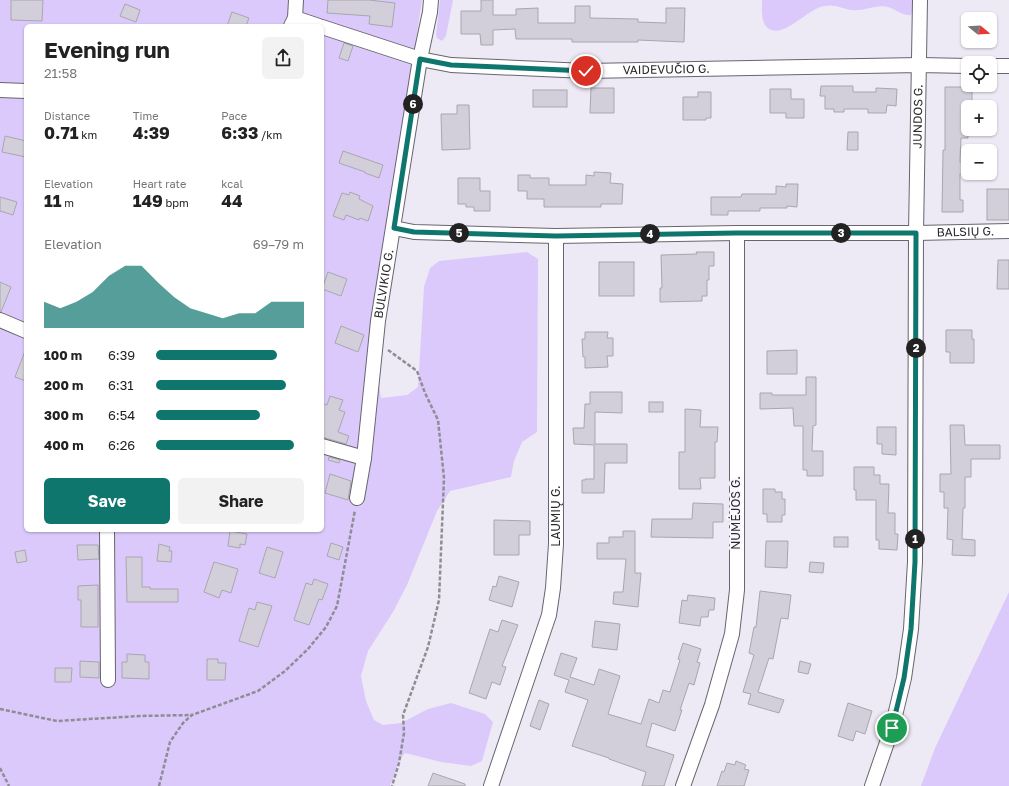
<!DOCTYPE html>
<meta charset="utf-8">
<style>
:root{--surface:#fff;--page:#f2f2f2;--text:#222;--muted:#767676;--accent:#0f766e}
body{margin:0;font-family:"Golos Text",sans-serif;background:var(--page);color:var(--text);height:100vh;display:flex;flex-direction:column;font-size:15px;white-space:nowrap}
*{box-sizing:border-box;margin:0}
p{font-size:13px;color:var(--muted)}
.icon{flex:none;width:22px;height:22px;fill:none;stroke:currentColor;stroke-width:2;stroke-linecap:round;stroke-linejoin:round}
.map{position:relative;flex:1;overflow:hidden}
.details{position:absolute;left:24px;top:24px;width:300px;height:508px;display:flex;flex-direction:column;background:var(--surface);border-radius:6px;box-shadow:0 1px 3px #0004}
.details>*{flex:none}
.needle{width:26px;rotate:108deg}
.tools{position:absolute;left:961px;top:12px;display:grid;gap:8px}
.tools a{display:grid;place-items:center;width:36px;height:36px;border-radius:6px;background:var(--surface);box-shadow:0 1px 3px #0004;font-size:20px}
.pin{position:absolute;display:grid;place-items:center;width:34px;height:34px;color:#fff;margin:-17px;border:2px solid #fff;border-radius:50%;box-shadow:0 1px 4px #0007}
.km{position:absolute;width:20px;height:20px;margin:-10px;border-radius:50%;background:#222;color:#fff;font-size:11px;line-height:20px;text-align:center}
.round{display:grid;place-items:center;flex:none;width:42px;height:42px;border-radius:6px;background:var(--page)}
.headline{display:flex;align-items:center;justify-content:space-between;height:68px;padding:0 20px}
h1{font-size:22px;font-weight:700;line-height:30px}
.stats{display:grid;grid-template-columns:repeat(3,1fr);gap:6px;height:68px;padding:4px 20px}
.stats div{display:grid;align-content:center}
.stats b{font-size:17px;font-weight:700}
.stats small{font-size:11px;font-weight:400}
.stats p{font-size:11px}
.chart{height:112px;padding:8px 20px}
.chart p{display:flex;justify-content:space-between}
.chart svg{width:100%;height:72px;margin-top:4px;fill:var(--accent);opacity:.7}
.cta{display:flex;gap:8px;margin-top:auto;padding:8px 20px}
.cta a{flex:1;height:46px;border-radius:6px;background:var(--accent);color:#fff;font-size:16px;font-weight:700;line-height:46px;text-align:center}
.cta a+a{background:var(--page);color:var(--text)}
ul{padding:0 20px;list-style:none;font-size:13px}
li{display:grid;grid-template-columns:64px 48px 1fr;align-items:center;height:30px}
li i{height:10px;border-radius:5px;background:var(--accent)}
.map>svg:first-child{display:block}
.green{fill:#dbc9fb;fill-rule:evenodd}
.building{fill:#d3cfda;stroke:#a9a6b0}
.lines{fill:none;stroke-linecap:round;stroke-linejoin:round}
.minor-casing{stroke:#68656e;stroke-width:16}
.path{stroke:#8f8d94;stroke-width:2.5;stroke-dasharray:4 2;stroke-linecap:butt}
.minor{stroke:#fff;stroke-width:14}
.route-casing{stroke:#fff;stroke-width:8}
.route{stroke:#0f766e;stroke-width:5}
.labels{text-anchor:middle;stroke-width:4;stroke-linejoin:round;paint-order:stroke}
.street-label{font-size:12px;fill:#2b2a2e;stroke:#faf8ff}
</style>
<div class="map">
<svg width="1009" height="786" viewBox="0 0 1009 786">
<rect width="100%" height="100%" fill="#eeeaf5"/>
<g class="green">
<path d="M0,0H422L373,328L375,357L381,398L407,395L418,387L424,287L430,268L439,261L527,252L538,259L537,432L522,442L514,461L511,477L450,491L437,511L407,585L393,612L368,651L361,676L366,701L374,720L383,725L401,723L428,709L451,703L485,714L493,722L482,761L471,766L441,762L405,753L400,759L390,786H0ZM26,26H322V530H26Z"/>
<polygon points="440,0 453,0 446,36 442,41 437,38 436,35"/>
<path d="M762,0H912V12L911,15C902,16 896,9 888,7C876,4 863,12 851,10C841,8 835,4 824,6C807,9 785,38 769,29C760,23 762,9 762,0Z"/>
<polygon points="1009,592 1009,786 921,786 935,748"/>
</g>
<g class="building">
<polygon points="11,0 43,0 42,21 11,20"/>
<polygon points="328,0 369,0 395,3 392,27 369,24 370,16 327,13"/>
<polygon points="481,0 493,0 493,15 516,15 516,9 538,8 538,23 575,23 575,6 590,6 590,18 638,19 638,22 666,23 666,8 685,8 684,42 638,40 638,42 572,42 572,39 516,39 515,29 493,30 493,45 481,45 480,34 461,34 461,11 481,11"/>
<polygon points="125,4 140,10 136,22 120,16"/>
<polygon points="232,12 249,18 246,26 227,26"/>
<polygon points="344,43 353,46 348,61 339,58"/>
<polygon points="821,86 853,86 853,92 876,92 876,88 897,89 896,106 887,105 886,113 868,113 868,109 844,109 844,112 834,112 834,109 825,109 825,96 820,96"/>
<polygon points="945,87 972,87 972,107 968,107 968,138 961,138 960,162 963,162 963,174 960,174 960,200 963,200 963,212 942,212 943,150 945,150"/>
<polygon points="591,88 614,88 614,113 590,113"/>
<polygon points="770,89 791,89 791,99 804,99 804,118 786,118 786,113 770,113"/>
<rect x="533" y="90" width="34" height="17"/>
<polygon points="698,92 711,92 711,118 706,118 706,120 683,120 683,97 698,97"/>
<polygon points="457,105 469,105 470,149 442,150 441,114 457,114"/>
<polygon points="848,132 858,132 858,150 847,150"/>
<polygon points="5,136 26,141 26,157 2,152"/>
<polygon points="343,151 383,165 379,178 365,173 365,172 339,163"/>
<polygon points="594,172 611,173 610,183 623,184 622,204 601,204 601,207 544,207 544,199 527,199 527,191 518,191 518,175 530,175 530,178 549,178 549,185 586,185 586,175 594,176"/>
<polygon points="458,178 480,178 480,191 490,191 490,211 474,211 474,207 466,207 466,204 458,204"/>
<polygon points="786,184 798,184 797,207 787,206 787,208 760,208 760,211 728,211 728,215 711,215 711,197 741,197 742,194 776,194 776,186 786,187"/>
<rect x="987" y="189" width="22" height="31"/>
<polygon points="350,192 360,196 359,199 373,206 368,221 360,218 359,220 346,215 344,220 333,216 342,193 349,195"/>
<polygon points="0,197 17,202 13,215 0,211"/>
<polygon points="696,252 714,252 714,266 709,266 709,280 707,280 707,296 702,296 702,301 660,302 660,288 662,288 661,255 697,254"/>
<polygon points="998,260 1009,260 1009,289 997,289"/>
<rect x="599" y="262" width="35" height="34"/>
<polygon points="328,272 347,279 341,296 322,289"/>
<polygon points="0,282 11,287 1,312 0,312"/>
<polygon points="341,326 364,335 358,352 335,343"/>
<polygon points="946,330 972,330 972,339 974,339 974,363 950,363 950,352 946,352"/>
<polygon points="585,332 608,332 607,338 613,338 613,356 607,356 608,367 585,368 585,357 583,357 582,339 585,339"/>
<polygon points="797,350 797,374 767,374 767,351"/>
<polygon points="25,351 26,351 26,381 15,377"/>
<polygon points="806,377 816,377 816,425 813,426 812,451 823,451 823,476 807,476 807,470 803,470 803,426 794,426 793,408 760,409 760,393 772,393 772,395 806,395"/>
<polygon points="590,392 622,392 622,413 595,412 595,444 627,444 627,463 605,463 604,493 582,493 582,480 585,480 585,479 594,479 594,445 574,444 573,428 584,428 585,404 590,404"/>
<polygon points="330,396 343,400 339,410 345,412 338,432 349,436 346,444 322,437 322,403 327,405"/>
<rect x="649" y="402" width="14" height="10"/>
<polygon points="685,409 701,410 700,427 718,427 717,442 715,442 715,478 700,478 701,489 679,489 679,452 685,452"/>
<polygon points="950,425 964,425 965,445 1000,445 1000,459 971,459 971,477 965,477 965,508 963,508 962,539 975,540 975,556 952,555 953,540 947,539 948,508 944,508 944,492 940,492 940,474 951,474"/>
<polygon points="877,427 896,427 896,455 882,454 882,444 877,444"/>
<polygon points="329,457 340,460 339,463 328,460"/>
<polygon points="854,467 874,467 874,475 880,475 880,484 889,484 888,513 895,513 895,534 898,534 897,550 879,549 879,540 876,540 876,500 856,500 856,490 854,490"/>
<polygon points="330,474 351,481 348,500 325,493"/>
<polygon points="763,489 775,489 775,492 782,492 782,499 785,499 785,515 782,515 782,522 767,522 767,514 763,514"/>
<polygon points="693,503 723,504 723,522 713,522 713,538 651,537 652,519 692,519"/>
<polygon points="494,520 530,521 530,535 519,535 519,555 494,555"/>
<polygon points="230,531 247,534 245,545 240,544 240,548 228,546"/>
<polygon points="623,531 635,531 635,573 641,573 638,607 613,604 614,592 623,592 626,559 597,559 597,543 609,543 609,537 623,537"/>
<rect x="834" y="537" width="14" height="10"/>
<polygon points="766,541 788,541 787,568 765,567"/>
<polygon points="331,543 343,547 339,560 327,556"/>
<polygon points="159,544 170,547 169,551 172,551 171,562 157,561"/>
<polygon points="77,545 98,545 99,559 78,560"/>
<polygon points="267,547 283,552 275,578 259,573"/>
<polygon points="25,550 27,561 17,563 15,552"/>
<polygon points="126,557 142,557 142,587 150,587 150,589 178,589 178,602 127,602"/>
<polygon points="214,562 238,569 231,593 222,590 219,598 204,592"/>
<polygon points="810,562 824,563 823,573 809,572"/>
<polygon points="499,576 519,582 512,607 489,600 493,586 496,587"/>
<polygon points="314,579 328,584 322,600 319,599 309,625 294,620 306,583 312,585"/>
<polygon points="98,585 98,627 81,627 81,600 78,600 78,586"/>
<polygon points="760,591 791,595 788,619 781,618 773,659 769,658 758,692 784,700 779,713 748,704 751,694 743,692 754,655 749,653 754,627 756,627"/>
<polygon points="688,595 715,598 714,610 709,610 708,617 701,617 700,626 679,623 682,600 687,601"/>
<polygon points="257,602 272,606 258,647 239,641 249,608 255,610"/>
<polygon points="502,620 518,625 502,666 506,667 500,685 492,682 486,699 469,693 490,629 498,632"/>
<polygon points="595,621 620,624 617,650 592,647"/>
<polygon points="683,643 701,649 697,662 700,663 694,685 689,683 680,710 682,710 675,731 652,723 646,746 674,755 664,786 642,786 646,772 609,759 609,758 572,746 588,700 565,692 569,680 554,675 561,653 577,658 570,677 594,685 599,669 620,676 608,714 641,724 649,699 659,703 663,690 670,692 680,660 678,659"/>
<polygon points="127,654 145,655 145,662 149,662 149,679 122,678 122,662 127,662"/>
<polygon points="207,659 218,659 218,663 226,663 225,680 207,680"/>
<polygon points="80,661 99,662 99,678 80,677"/>
<polygon points="800,661 811,664 808,674 798,672"/>
<polygon points="55,668 72,668 71,682 55,682"/>
<polygon points="539,700 549,704 540,730 530,726"/>
<polygon points="848,703 872,711 865,734 856,731 853,741 838,736"/>
<polygon points="736,761 746,765 744,769 749,770 744,786 717,786 722,771 724,772 727,763 735,765"/>
<polygon points="433,773 465,784 465,786 428,786"/>
</g>
<g class="lines">
<defs>
<g id="minor">
<polyline points="295,18 319,26"/>
<polyline points="291,26 295,18 296,0"/>
<path id="s1" d="M322,27L420,59L451,65L586,71L920,65L968,66"/>
<polyline points="990,66 1009,66"/>
<polyline points="0,90 26,91"/>
<path id="s2" d="M394,228L414,232L556,236L737,233H916L1009,231"/>
<polyline points="0,320 26,331"/>
<polyline points="322,446 364,458"/>
<path id="s3" d="M357,498L364,458L378,321L420,59L430,12L431,0"/>
<polyline points="107,530 108,680"/>
<path id="s4" d="M491,786L549,615L553,588L556,544V236"/>
<polyline points="683,786 712,705 732,634 737,590 737,233"/>
<path id="s5" d="M872,786L892,728L904,678L911,629L915,562L916,233L920,0"/>
</g>
</defs>
<use href="#minor" class="minor-casing"/>
<g class="path">
<polyline points="388,350 417,371 425,393 438,420 444,478 439,600 428,647 403,715 404,733 399,763 392,786"/>
<polyline points="0,709 57,721 140,716 192,715"/>
<polyline points="0,768 9,786"/>
<polyline points="159,786 170,742 183,723 192,715 258,691 285,671 308,649 326,627 337,606 355,510"/>
</g>
<use href="#minor" class="minor"/>
</g>
<g class="lines">
<defs>
<polyline id="route" points="586,71 451,65 420,59 394,228 414,232 556,236 736,233 916,233 915,562 911,629 904,678 892,728"/>
</defs>
<use href="#route" class="route-casing"/>
<use href="#route" class="route"/>
</g>
<g class="labels">
<g class="street-label">
<text dy="4" stroke="none"><textPath href="#s1" startOffset="350">VAIDEVUČIO G.</textPath></text>
<text dy="4" stroke="none"><textPath href="#s5" startOffset="675">JUNDOS G.</textPath></text>
<text dy="4" stroke="none"><textPath href="#s2" startOffset="572">BALSIŲ G.</textPath></text>
<text dy="4" stroke="none"><textPath href="#s3" startOffset="216">BULVIKIO G.</textPath></text>
<text transform="translate(736 513) rotate(-90)" y="4">NUMĖJOS G.</text>
<text dy="4" stroke="none"><textPath href="#s4" startOffset="280">LAUMIŲ G.</textPath></text>
</g>
</g>
</svg>
<div class="tools">
<a><svg class="needle" viewBox="-14 -14 28 28"><path d="M0-13l5 13h-10z" fill="#e53935"/><path d="M0 13l5-13h-10z" fill="#767676"/></svg></a>
<a><svg class="icon" aria-label="locate" viewBox="0 0 24 24"><circle cx="12" cy="12" r="6"/><path d="M12 2v4M12 18v4M2 12h4M18 12h4"/></svg></a>
<a>+</a>
<a>−</a>
</div>
<div class="pin" style="left:892px;top:728px;background:#1e9e55"><svg class="icon" aria-label="arrive" viewBox="0 0 24 24"><path d="M6 21V4h12l-3 4 3 4H6"/></svg></div>
<div class="pin" style="left:586px;top:71px;background:#d93025"><svg class="icon" aria-label="check" viewBox="0 0 24 24"><path d="M5 12l5 5 9-10"/></svg></div>
<b class="km" style="left:915px;top:539px">1</b>
<b class="km" style="left:916px;top:348px">2</b>
<b class="km" style="left:841px;top:233px">3</b>
<b class="km" style="left:650px;top:234px">4</b>
<b class="km" style="left:459px;top:233px">5</b>
<b class="km" style="left:413px;top:104px">6</b>
<section class="details">
<div class="headline"><div><h1>Evening run</h1><p>21:58</p></div><a class="round"><svg class="icon" aria-label="share" viewBox="0 0 24 24"><path d="M12 15V3M7 8l5-5 5 5M5 13v7h14v-7"/></svg></a></div>
<div class="stats">
<div><p>Distance</p><b>0.71<small> km</small></b></div>
<div><p>Time</p><b>4:39</b></div>
<div><p>Pace</p><b>6:33<small> /km</small></b></div>
</div>
<div class="stats">
<div><p>Elevation</p><b>11<small> m</small></b></div>
<div><p>Heart rate</p><b>149<small> bpm</small></b></div>
<div><p>kcal</p><b>44</b></div>
</div>
<div class="chart"><p><span>Elevation</span>69–79 m</p>
<svg viewBox="0 0 160 44" preserveAspectRatio="none"><path d="M0 44V28L10 32L20 28L30 22L40 12L50 6L60 6L70 16L80 25L90 32L100 35L110 38L120 35L130 35L140 28L150 28L160 28V44z"/></svg>
</div>
<ul>
<li><b>100 m</b>6:39<i style="width:82%"></i></li>
<li><b>200 m</b>6:31<i style="width:88%"></i></li>
<li><b>300 m</b>6:54<i style="width:70%"></i></li>
<li><b>400 m</b>6:26<i style="width:93%"></i></li>
</ul>
<div class="cta"><a>Save</a><a>Share</a></div>
</section>
</div>
